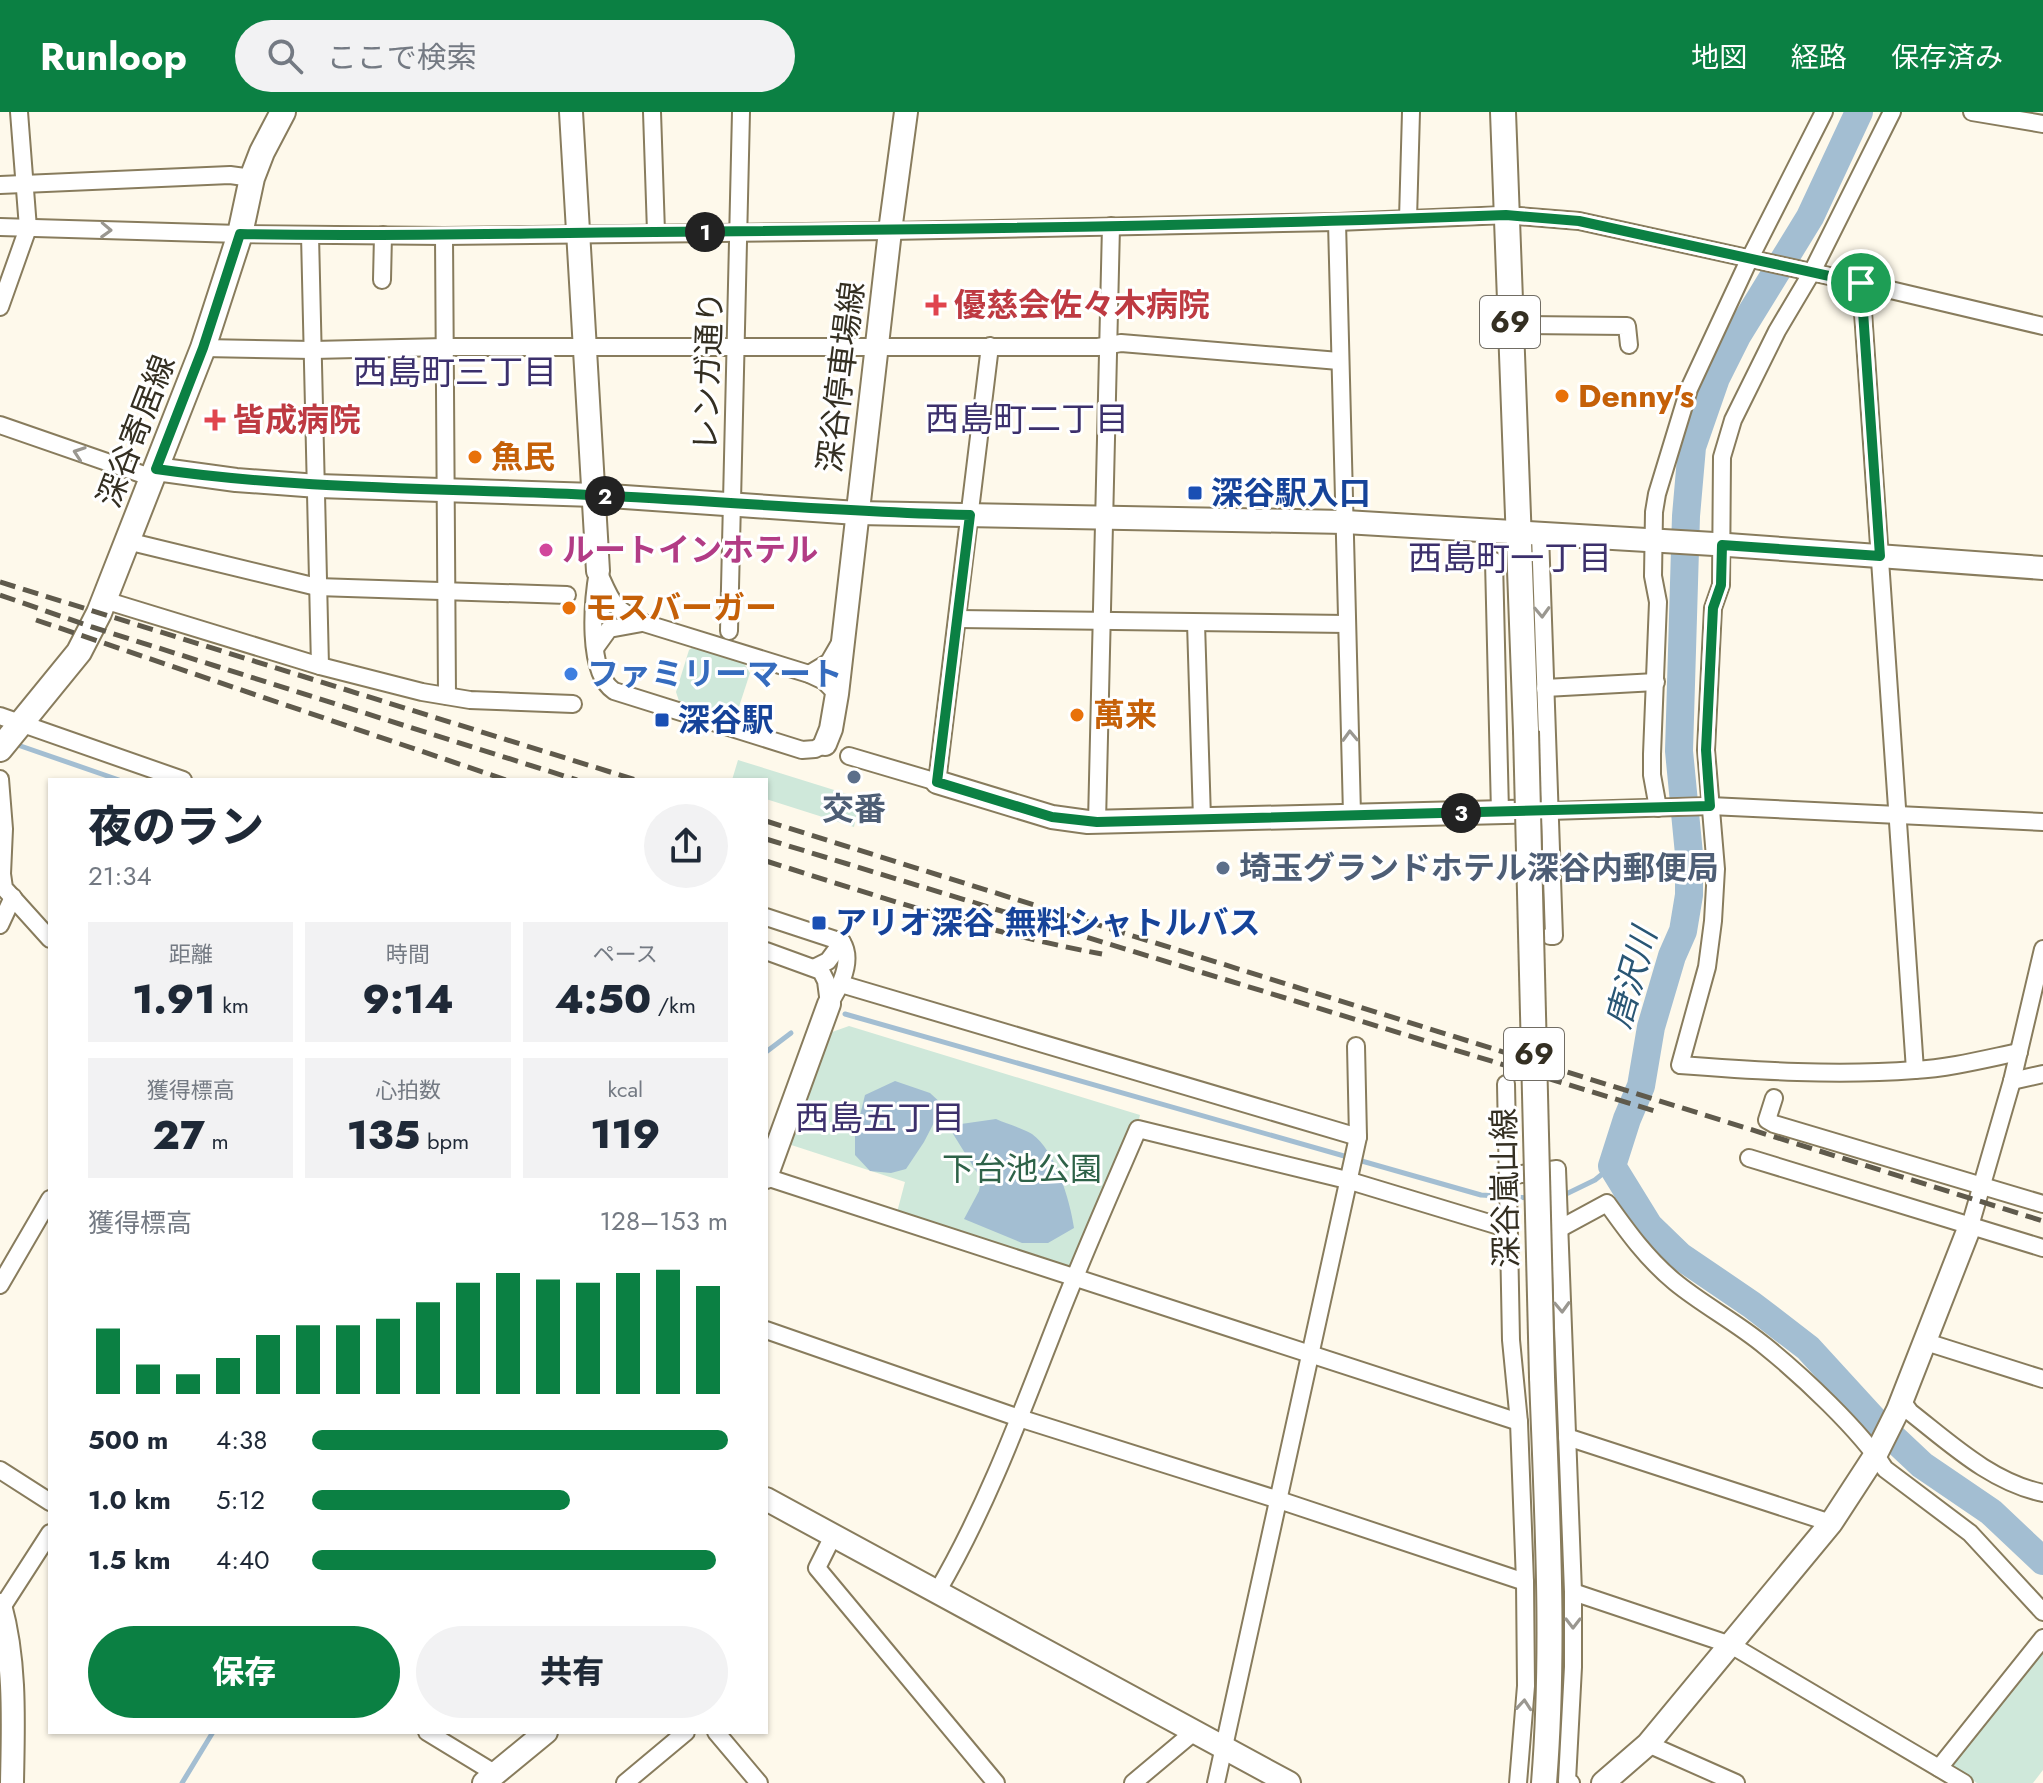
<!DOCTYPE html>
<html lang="ja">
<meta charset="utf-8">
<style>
:root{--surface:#fff;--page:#f2f2f3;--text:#1f2937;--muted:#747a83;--accent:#0b8043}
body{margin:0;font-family:Jost,"Noto Sans JP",sans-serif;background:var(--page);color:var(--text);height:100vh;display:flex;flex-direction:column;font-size:30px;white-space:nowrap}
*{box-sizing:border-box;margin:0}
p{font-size:26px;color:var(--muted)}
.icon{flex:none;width:44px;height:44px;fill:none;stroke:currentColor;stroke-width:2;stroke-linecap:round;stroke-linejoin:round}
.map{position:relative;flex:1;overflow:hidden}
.panel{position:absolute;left:48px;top:666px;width:720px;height:956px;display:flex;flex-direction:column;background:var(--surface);border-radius:0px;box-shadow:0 2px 6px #0004}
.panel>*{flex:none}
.pin{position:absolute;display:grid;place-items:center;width:68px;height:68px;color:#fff;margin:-34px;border:4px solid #fff;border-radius:50%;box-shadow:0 2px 8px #0007}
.km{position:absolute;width:40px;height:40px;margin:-20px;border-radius:50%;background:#222;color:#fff;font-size:22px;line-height:40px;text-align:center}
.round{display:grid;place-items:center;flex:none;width:84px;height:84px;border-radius:42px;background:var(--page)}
.head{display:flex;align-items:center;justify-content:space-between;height:136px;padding:0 40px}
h1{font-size:44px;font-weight:800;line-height:60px}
.figures{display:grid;grid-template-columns:repeat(3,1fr);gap:12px;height:136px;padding:8px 40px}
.figures div{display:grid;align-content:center;border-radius:0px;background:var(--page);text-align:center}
.figures b{font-size:40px;font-weight:800}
.figures small{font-size:22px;font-weight:400}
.figures p{font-size:22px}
.chart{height:224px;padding:16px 40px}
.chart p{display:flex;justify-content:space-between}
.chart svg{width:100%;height:144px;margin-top:8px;stroke:var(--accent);stroke-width:6}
.button{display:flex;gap:16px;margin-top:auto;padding:16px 40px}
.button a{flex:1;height:92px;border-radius:48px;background:var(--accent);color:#fff;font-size:32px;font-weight:800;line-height:92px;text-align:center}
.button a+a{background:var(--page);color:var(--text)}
ul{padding:0 40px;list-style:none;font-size:26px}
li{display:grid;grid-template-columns:128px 96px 1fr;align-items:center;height:60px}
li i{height:20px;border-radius:10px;background:var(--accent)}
header{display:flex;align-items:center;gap:48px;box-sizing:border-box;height:112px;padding:0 40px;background:var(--accent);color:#fff}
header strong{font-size:38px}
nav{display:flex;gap:44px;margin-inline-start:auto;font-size:28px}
.search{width:560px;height:72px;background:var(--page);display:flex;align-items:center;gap:20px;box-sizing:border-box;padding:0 28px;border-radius:44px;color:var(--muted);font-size:30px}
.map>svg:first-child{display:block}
.green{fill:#cfe8da}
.water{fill:#a3bed2}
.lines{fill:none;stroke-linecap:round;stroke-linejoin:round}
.stream{stroke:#a3bed2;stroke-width:5}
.river{stroke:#a3bed2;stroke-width:28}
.street-casing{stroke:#887c5d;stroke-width:20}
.secondary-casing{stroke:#887c5d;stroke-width:26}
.primary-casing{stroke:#887c5d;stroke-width:28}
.street{stroke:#fff;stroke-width:16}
.secondary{stroke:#fff;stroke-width:22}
.primary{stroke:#fff;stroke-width:24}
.rail{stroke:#5f5a4c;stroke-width:5;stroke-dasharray:16 8;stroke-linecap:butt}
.primary-bridge-casing{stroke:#887c5d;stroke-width:28;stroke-linecap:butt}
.primary-bridge{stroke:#fff;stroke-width:24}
.oneway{stroke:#9a9790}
.route-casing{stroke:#fff;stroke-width:16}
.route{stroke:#0b8043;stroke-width:10}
.health-dot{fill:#e0444e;stroke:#fff;stroke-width:3}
.food-dot{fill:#e8710a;stroke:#fff;stroke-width:3}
.transit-dot{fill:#1a4fb4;stroke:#fff;stroke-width:3}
.hotel-dot{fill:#d1479c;stroke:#fff;stroke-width:3}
.shop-dot{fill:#3f7fe0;stroke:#fff;stroke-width:3}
.service-dot{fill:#5c6f8a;stroke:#fff;stroke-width:3}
.labels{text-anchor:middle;stroke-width:6;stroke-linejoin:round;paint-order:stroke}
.shield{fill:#fff;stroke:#716d64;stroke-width:2}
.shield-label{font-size:30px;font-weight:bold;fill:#342f22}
.health-label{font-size:32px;font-weight:bold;fill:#be3a42;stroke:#fff;text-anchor:start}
.street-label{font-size:32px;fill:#342f22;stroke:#fff}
.food-label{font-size:32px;font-weight:bold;fill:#c56008;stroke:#fff;text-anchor:start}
.transit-label{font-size:32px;font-weight:bold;fill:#164399;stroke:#fff;text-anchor:start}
.hotel-label{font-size:32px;font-weight:bold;fill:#b23c85;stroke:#fff;text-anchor:start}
.shop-label{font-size:32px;font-weight:bold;fill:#366cbe;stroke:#fff;text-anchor:start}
.service-label{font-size:32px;font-weight:bold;fill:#4e5e75;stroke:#fff}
.park-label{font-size:32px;fill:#2e6248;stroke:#fff}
.neighbourhood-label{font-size:34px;fill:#3c306c;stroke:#fff}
.water-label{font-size:34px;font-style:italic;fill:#295674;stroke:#fff}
</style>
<header>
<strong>Runloop</strong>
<div class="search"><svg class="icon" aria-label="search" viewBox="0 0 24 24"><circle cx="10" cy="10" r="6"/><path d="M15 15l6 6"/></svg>ここで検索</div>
<nav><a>地図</a><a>経路</a><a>保存済み</a></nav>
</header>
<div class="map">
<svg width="2043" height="1671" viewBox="0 0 2043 1671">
<rect width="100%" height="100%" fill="#fef9eb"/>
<g class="green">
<polygon points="693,535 742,548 750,561 734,610 680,592 676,580 689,538"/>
<polygon points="738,648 847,682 845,694 857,699 854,715 766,687 766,668 732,668"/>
<polygon points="849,914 1140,1003 1135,1023 1074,1167 895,1108 905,1070 779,1029 818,925"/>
<polygon points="2043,1535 2043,1658 2033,1671 1977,1671 1948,1654"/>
</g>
<g class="water">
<polygon points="895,969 930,981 943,993 924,1030 906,1057 891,1061 870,1059 855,1043 855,1024 865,983"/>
<path d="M996,1007C1007,1012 1022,1016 1032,1022C1055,1038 1070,1088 1074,1116L1048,1131H1022L964,1107L979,1079L981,1067L950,1017L954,1013Z"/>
</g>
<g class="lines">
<g class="stream">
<polyline points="12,631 119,668"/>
<polyline points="845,902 1481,1083 1531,1086"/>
<polyline points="766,940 791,921"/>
<polyline points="1560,1085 1595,1068 1612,1054"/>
<polyline points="182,1671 213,1620"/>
</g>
<polyline class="river" points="1859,0 1810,105 1737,224 1716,266 1692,335 1686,404 1679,639 1689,742 1689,783 1683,819 1672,844 1651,915 1641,974 1627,1007 1612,1054 1649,1114 1680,1144 1752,1193 1808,1236 1873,1307 1922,1353 1991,1400 2043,1449"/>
<defs>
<g id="street">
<polyline points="652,0 656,120"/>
<path d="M1892,0L1812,160L1777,219L1733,308L1722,345L1721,473L1713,496L1706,638L1716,757L1713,809L1707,855L1680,953C1758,959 1837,964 1915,958C1950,956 1985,947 2019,940"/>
<polyline points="1972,0 2043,12"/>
<polyline points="0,73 230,63 252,66"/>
<polyline points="1408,107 1411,0"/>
<polyline points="1337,110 1352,702"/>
<polyline points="0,115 240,122 444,124 890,119 1337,110 1506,103 1579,109 1861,171 2043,214"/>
<polyline points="310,123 320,554 422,580 470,588 573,592"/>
<polyline points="444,124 447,584"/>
<polyline points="382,168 383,123"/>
<polyline points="1861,171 1915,958"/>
<polyline points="0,195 28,116 19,0"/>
<polyline points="1510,213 1627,214 1629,233"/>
<polyline points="203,236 313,238 445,235 1098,235 1121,231 1339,249"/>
<polyline points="0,313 153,366"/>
<polyline points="1540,422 1554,824 1550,824"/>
<polyline points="127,429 317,475 567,483"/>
<polyline points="1494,449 1500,700"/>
<path d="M598,459C593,488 586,560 614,579L802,638L815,637L825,632"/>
<path d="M598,459C612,490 612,497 644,511L809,562L824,569L837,582"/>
<polyline points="114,491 320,554"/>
<polyline points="958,507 1347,512"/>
<polyline points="1196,511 1202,707"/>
<polyline points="729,519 741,0"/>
<polyline points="596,535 609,517 642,511"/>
<polyline points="809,562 829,550 840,531"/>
<polyline points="1545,576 1656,570"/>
<polyline points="0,604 183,668"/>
<polyline points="849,644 937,670 990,234"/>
<polyline points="0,667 4,717 2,762 4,776 50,827"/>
<polyline points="1658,696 1652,663 1652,642 1658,490 1653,464 1654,400 1657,382 1689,277 1749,148 1824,0"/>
<polyline points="1549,699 1710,694 2043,710"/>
<polyline points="1097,710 1111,114"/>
<path d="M766,805L842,830C854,849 840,875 829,892"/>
<polyline points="0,813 13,785"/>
<polyline points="766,839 821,859 826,869 829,892"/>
<polyline points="816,855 828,849 842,830"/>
<polyline points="841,872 1358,1025"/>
<polyline points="2012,969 2043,962"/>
<polyline points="1506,972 1511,1228 1519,1310 1525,1470 1526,1574 1518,1671"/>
<polyline points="1774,986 1767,1008 1774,1012 2043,1092"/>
<polyline points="1749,1046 2043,1136"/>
<polyline points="1508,1064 1557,1057 1573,1480 1573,1555 1567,1669 1571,1671"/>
<polyline points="766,1065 1519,1310"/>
<polyline points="1970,1114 2012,969 2043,837"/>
<path d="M1559,1117L1607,1091C1627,1119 1647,1147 1675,1170C1703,1193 1736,1210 1765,1234C1801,1263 1860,1318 1885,1357L1970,1421L2043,1500"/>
<polyline points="0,1173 50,1087"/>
<polyline points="766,1218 1019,1306 1279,1388 1525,1470"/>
<polyline points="1926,1230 2043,1267"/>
<path d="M1902,1289L1910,1300C1951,1332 1991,1370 2043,1381"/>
<polyline points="1567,1325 1831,1411"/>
<polyline points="0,1358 50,1390"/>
<polyline points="833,1424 817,1456 996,1671"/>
<path d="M937,1480C987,1395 1022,1299 1058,1207C1083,1143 1111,1080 1138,1017L1347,1068L1509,1117"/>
<polyline points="1573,1480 1731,1533 1964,1671"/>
<polyline points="1,1497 50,1421"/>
<polyline points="427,1620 496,1662"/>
<polyline points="716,1620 759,1671"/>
<polyline points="1648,1632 1736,1671"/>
<polyline points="1939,1656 2043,1526"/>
<polyline points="625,1671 686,1620"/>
<polyline points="1133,1671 1195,1619"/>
<polyline points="1216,1671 1358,1025 1356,934"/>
</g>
<g id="secondary">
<polyline points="571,0 598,459"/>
<polyline points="156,357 236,368 318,374 595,383 857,401 1345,410 1714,432 2043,456"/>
<polyline points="825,632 831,617 837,582 890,119 906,0"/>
<polyline points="937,670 1052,705 1088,710 1549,699"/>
<polyline points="766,1065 829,892"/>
<polyline points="766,1387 1289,1671"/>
<path d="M0,1493C16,1551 13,1612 12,1671"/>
<polyline points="484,1671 546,1620"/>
<polyline points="1603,1671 1648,1632 1831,1411 1876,1342 1898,1298 1970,1114"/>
</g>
<g id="primary">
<polyline points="1503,0 1526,619"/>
<polyline points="0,637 79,540 99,501 203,236 240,122 252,66 262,40 283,0"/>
<path d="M1542,1265C1547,1400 1555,1536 1544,1671"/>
</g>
</defs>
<use href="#street" class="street-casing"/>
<use href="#secondary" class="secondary-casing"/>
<use href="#primary" class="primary-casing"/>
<use href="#street" class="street"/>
<use href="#secondary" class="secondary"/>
<use href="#primary" class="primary"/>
<g class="rail">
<polyline points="0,470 636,668"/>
<polyline points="0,483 92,515 577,668"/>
<polyline points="36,508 506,668"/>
<polyline points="766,709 2043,1109"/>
<polyline points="766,727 1661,1001"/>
<path d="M766,749C877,784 987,821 1102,842"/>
</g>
<defs>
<polyline id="primary-bridge" points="1526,619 1542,1265"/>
</defs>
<use href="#primary-bridge" class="primary-bridge-casing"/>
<use href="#primary-bridge" class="primary-bridge"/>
</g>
<defs><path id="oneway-chevron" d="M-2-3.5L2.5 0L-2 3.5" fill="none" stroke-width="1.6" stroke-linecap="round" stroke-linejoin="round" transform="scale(2)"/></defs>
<g class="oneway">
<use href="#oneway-chevron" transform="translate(106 118) rotate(2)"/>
<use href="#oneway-chevron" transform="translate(79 341) rotate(-161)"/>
<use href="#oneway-chevron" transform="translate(1542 500) rotate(88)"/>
<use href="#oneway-chevron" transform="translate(1350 624) rotate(-92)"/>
<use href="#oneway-chevron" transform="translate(1562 1195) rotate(88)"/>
<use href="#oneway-chevron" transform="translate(1573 1511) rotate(90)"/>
<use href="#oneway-chevron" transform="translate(1524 1593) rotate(-85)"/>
</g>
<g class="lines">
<defs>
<path id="route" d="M1506,103L1579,109L1861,171L1880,444L1722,433L1721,473L1713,496L1706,638L1710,694L1097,710L1052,705L937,670L970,403C844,400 719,389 593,383C447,376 301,378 156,357L203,236L240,122C378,125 516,121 654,120C938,118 1222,114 1506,103Z"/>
</defs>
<use href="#route" class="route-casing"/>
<use href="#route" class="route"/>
</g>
<g class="health-dot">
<path d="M932 181h8v8h8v8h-8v8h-8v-8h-8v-8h8z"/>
<path d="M211 296h8v8h8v8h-8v8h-8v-8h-8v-8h8z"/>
</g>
<g class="food-dot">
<circle cx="1562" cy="284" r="8"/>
<circle cx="475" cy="345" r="8"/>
<circle cx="569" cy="496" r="8"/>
<circle cx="1077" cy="603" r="8"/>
</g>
<g class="transit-dot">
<rect x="1187" y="373" width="16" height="16" rx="4"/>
<rect x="654" y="600" width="16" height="16" rx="4"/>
<rect x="811" y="803" width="16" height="16" rx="4"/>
</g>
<circle class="hotel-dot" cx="546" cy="438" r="8"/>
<circle class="shop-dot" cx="571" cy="562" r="8"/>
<g class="service-dot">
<circle cx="854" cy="665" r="8"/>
<circle cx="1223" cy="756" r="8"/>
</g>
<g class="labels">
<g class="shield">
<rect x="1480" y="184" width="60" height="52" rx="6"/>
<rect x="1504" y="916" width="60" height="52" rx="6"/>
</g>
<g class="shield-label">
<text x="1510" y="220">69</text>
<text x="1534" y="952">69</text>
</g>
<g class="health-label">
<text x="954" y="204">優慈会佐々木病院</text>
<text x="233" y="319">皆成病院</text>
</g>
<g class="street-label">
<text transform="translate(708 259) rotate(-88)" y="11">レンガ通り</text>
<text transform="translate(841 265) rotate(-83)" y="11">深谷停車場線</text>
<text transform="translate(136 319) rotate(-69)" y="11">深谷寄居線</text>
<text transform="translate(1505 1076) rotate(-91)" y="11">深谷嵐山線</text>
</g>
<g class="food-label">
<text x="1578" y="295">Denny's</text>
<text x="491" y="356">魚民</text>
<text x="585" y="507">モスバーガー</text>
<text x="1093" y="614">萬来</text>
</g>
<g class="transit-label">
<text x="1211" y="392">深谷駅入口</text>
<text x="678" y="619">深谷駅</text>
<text x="835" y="822">アリオ深谷 無料シャトルバス</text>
</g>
<g class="hotel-label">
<text x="562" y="449">ルートインホテル</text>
</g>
<g class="shop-label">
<text x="587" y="573">ファミリーマート</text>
</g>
<g class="service-label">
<text x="854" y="708">交番</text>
<text x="1239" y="767" text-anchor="start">埼玉グランドホテル深谷内郵便局</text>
</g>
<g class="park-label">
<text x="1022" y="1068">下台池公園</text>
</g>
<g class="neighbourhood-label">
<text x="455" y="272">西島町三丁目</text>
<text x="1027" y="319">西島町二丁目</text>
<text x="1510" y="458">西島町一丁目</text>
<text x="880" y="1018">西島五丁目</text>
</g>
<g class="water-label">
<text transform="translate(1631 866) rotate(-74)" y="12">唐沢川</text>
</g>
</g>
</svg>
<div class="pin" style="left:1861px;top:171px;background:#1e9e55"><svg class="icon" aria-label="arrive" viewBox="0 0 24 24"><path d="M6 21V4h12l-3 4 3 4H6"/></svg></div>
<b class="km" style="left:705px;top:120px">1</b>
<b class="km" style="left:605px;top:384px">2</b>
<b class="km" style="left:1461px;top:701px">3</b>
<section class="panel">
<div class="head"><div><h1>夜のラン</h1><p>21:34</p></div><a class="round"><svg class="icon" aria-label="share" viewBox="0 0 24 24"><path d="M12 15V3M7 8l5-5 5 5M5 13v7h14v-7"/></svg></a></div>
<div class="figures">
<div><p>距離</p><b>1.91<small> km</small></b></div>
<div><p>時間</p><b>9:14</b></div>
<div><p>ペース</p><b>4:50<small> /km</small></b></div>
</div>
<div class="figures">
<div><p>獲得標高</p><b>27<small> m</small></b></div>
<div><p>心拍数</p><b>135<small> bpm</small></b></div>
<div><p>kcal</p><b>119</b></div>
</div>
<div class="chart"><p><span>獲得標高</span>128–153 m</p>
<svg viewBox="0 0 160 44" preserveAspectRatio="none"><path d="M5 44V24M15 44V35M25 44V38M35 44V33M45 44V26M55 44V23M65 44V23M75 44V21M85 44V16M95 44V10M105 44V7M115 44V9M125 44V10M135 44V7M145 44V6M155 44V11"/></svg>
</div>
<ul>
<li><b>500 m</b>4:38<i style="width:100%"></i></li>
<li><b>1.0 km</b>5:12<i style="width:62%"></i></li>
<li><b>1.5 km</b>4:40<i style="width:97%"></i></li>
</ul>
<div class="button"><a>保存</a><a>共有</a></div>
</section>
</div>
